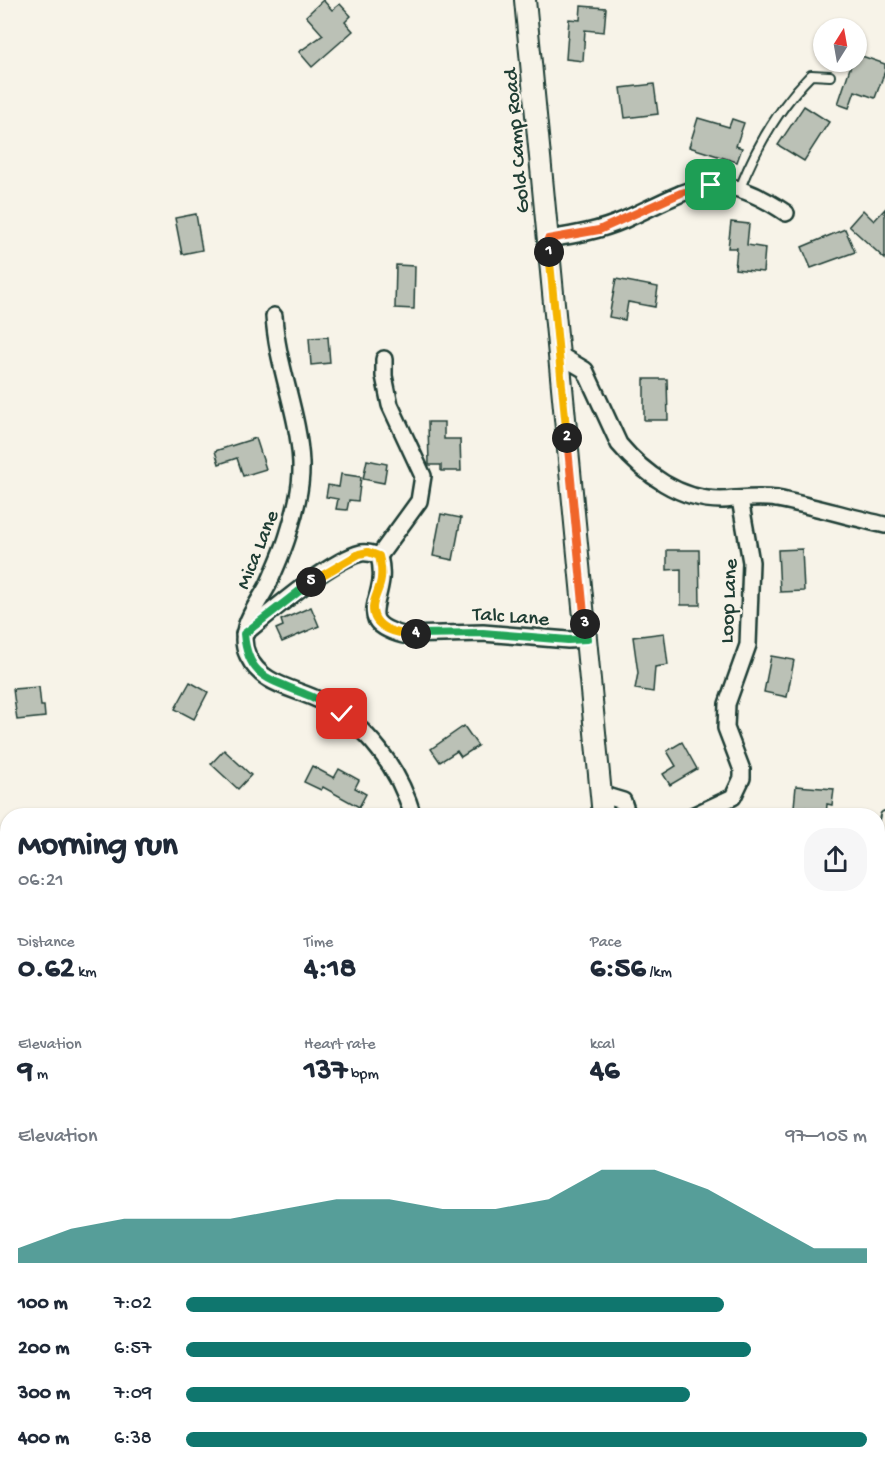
<!DOCTYPE html>
<meta charset="utf-8">
<style>
:root{--surface:#fff;--page:#f6f6f7;--text:#1f2937;--muted:#747a83;--accent:#0f766e}
body{margin:0;font-family:"Gochi Hand",sans-serif;background:var(--page);color:var(--text);height:100vh;display:flex;flex-direction:column;font-size:22px;white-space:nowrap}
*{box-sizing:border-box;margin:0}
p{font-size:20px;color:var(--muted)}
.icon{flex:none;width:33px;height:33px;fill:none;stroke:currentColor;stroke-width:2;stroke-linecap:round;stroke-linejoin:round}
.map{position:relative;flex:1;overflow:hidden}
.side{position:absolute;left:0px;top:808px;width:885px;height:668px;display:flex;flex-direction:column;background:var(--surface);border-radius:24px 24px 0 0;box-shadow:0 2px 4px #0004}
.side>*{flex:none}
.needle{width:39px;rotate:11deg}
.fabs{position:absolute;left:813px;top:18px;display:grid;gap:12px}
.fabs a{display:grid;place-items:center;width:54px;height:54px;border-radius:50%;background:var(--surface);box-shadow:0 2px 4px #0004;font-size:30px}
.pin{position:absolute;display:grid;place-items:center;width:51px;height:51px;color:#fff;margin:-26px;border-radius:12px;box-shadow:0 3px 9px #0006}
.km{position:absolute;width:30px;height:30px;margin:-15px;border-radius:50%;background:#222;color:#fff;font-size:16px;line-height:30px;text-align:center}
.round{display:grid;place-items:center;flex:none;width:63px;height:63px;border-radius:24px;background:var(--page)}
.head{display:flex;align-items:center;justify-content:space-between;height:102px;padding:0 18px}
h1{font-size:33px;font-weight:800;line-height:45px}
.metrics{display:grid;grid-template-columns:repeat(3,1fr);gap:9px;height:102px;padding:6px 18px}
.metrics div{display:grid;align-content:center}
.metrics b{font-size:30px;font-weight:800}
.metrics small{font-size:16px;font-weight:400}
.metrics p{font-size:16px}
.chart{height:168px;padding:12px 18px}
.chart p{display:flex;justify-content:space-between}
.chart svg{width:100%;height:108px;margin-top:6px;fill:var(--accent);opacity:.7}
ul{padding:0 18px;list-style:none;font-size:20px}
li{display:grid;grid-template-columns:96px 72px 1fr;align-items:center;height:45px}
li i{height:15px;border-radius:8px;background:var(--accent)}
.map>svg:first-child{display:block}
.green{fill:#d3d5ca;stroke:#79897f;stroke-width:1.5}
.building{fill:#bbc1b6;stroke:#1f3d34;stroke-width:1.5}
.lines{fill:none;stroke-linecap:round;stroke-linejoin:round}
.service-casing{stroke:#1f3d34;stroke-width:12}
.minor-casing{stroke:#1f3d34;stroke-width:20}
.tertiary-casing{stroke:#1f3d34;stroke-width:24}
.service{stroke:#f7f3e8;stroke-width:8}
.minor{stroke:#f7f3e8;stroke-width:15}
.tertiary{stroke:#f7f3e8;stroke-width:20}
.split-1-casing{stroke:#fff;stroke-width:12}
.split-2-casing{stroke:#fff;stroke-width:12}
.split-3-casing{stroke:#fff;stroke-width:12}
.split-4-casing{stroke:#fff;stroke-width:12}
.split-5-casing{stroke:#fff;stroke-width:12}
.split-6-casing{stroke:#fff;stroke-width:12}
.split-1{stroke:#f0652b;stroke-width:8}
.split-2{stroke:#f5b400;stroke-width:8}
.split-3{stroke:#f0652b;stroke-width:8}
.split-4{stroke:#22a559;stroke-width:8}
.split-5{stroke:#f5b400;stroke-width:8}
.split-6{stroke:#22a559;stroke-width:8}
.labels{text-anchor:middle;stroke-width:4.5;stroke-linejoin:round;paint-order:stroke}
.street-label{font-size:21px;fill:#1f3d34;stroke:#f7f3e8}
</style>
<div class="map">
<svg width="885" height="1475" viewBox="0 0 885 1475">
<rect width="100%" height="100%" fill="#f7f3e8"/>
<filter id="ink" filterUnits="userSpaceOnUse"><feTurbulence type="fractalNoise" baseFrequency=".0167" numOctaves="2"/><feDisplacementMap in="SourceGraphic" scale="12" xChannelSelector="R" yChannelSelector="G"/><feConvolveMatrix kernelMatrix="1 2 1 2 8 2 1 2 1" color-interpolation-filters="sRGB"/></filter>
<g filter="url(#ink)">
<polygon class="green" points="0,844 8,860 8,1167 0,1170"/>
<g class="building">
<polygon points="323,0 332,10 340,4 351,16 345,22 353,31 312,67 299,52 323,35 306,16"/>
<polygon points="581,6 606,8 604,32 585,30 583,61 566,59 569,19 580,20"/>
<polygon points="856,54 885,64 885,71 875,98 855,91 849,108 838,104 852,62 856,62"/>
<polygon points="654,84 658,114 625,118 621,88"/>
<polygon points="804,106 829,122 804,161 778,145"/>
<polygon points="698,118 729,127 732,119 744,123 736,146 742,148 737,162 689,147"/>
<polygon points="885,209 885,259 849,226 863,210 874,221"/>
<polygon points="196,214 202,250 182,254 175,218"/>
<polygon points="731,222 749,224 747,245 765,248 763,272 735,269 737,248 728,248"/>
<polygon points="845,229 855,252 811,268 802,247"/>
<polygon points="396,265 415,266 414,309 395,308"/>
<polygon points="616,279 658,287 655,307 628,302 625,320 609,317"/>
<polygon points="328,337 330,363 311,365 309,338"/>
<polygon points="644,379 667,379 668,420 644,420"/>
<polygon points="428,422 444,422 444,439 460,439 461,471 441,471 441,465 429,465"/>
<polygon points="256,438 266,469 243,476 237,458 219,464 215,451"/>
<polygon points="367,460 387,464 384,483 363,479"/>
<polygon points="341,474 361,477 358,501 349,500 347,510 336,509 338,499 326,497 328,485 339,487"/>
<polygon points="441,514 461,518 453,560 433,556"/>
<polygon points="802,549 804,591 780,592 778,550"/>
<polygon points="667,550 699,550 700,605 681,605 681,569 667,570"/>
<polygon points="311,607 319,626 282,642 276,629 283,626 281,620"/>
<polygon points="664,633 668,665 655,667 653,692 635,689 638,673 633,637"/>
<polygon points="771,656 794,660 787,697 764,692"/>
<polygon points="190,682 208,692 194,719 175,709"/>
<polygon points="39,687 41,706 44,706 45,717 17,720 13,689"/>
<polygon points="464,726 478,746 461,757 457,751 440,762 431,749"/>
<polygon points="682,742 697,769 670,785 663,774 676,766 667,751"/>
<polygon points="224,750 251,775 238,789 211,764"/>
<polygon points="312,766 334,778 339,769 359,780 355,788 366,794 359,807 323,787 321,790 304,782"/>
<polygon points="796,786 834,789 832,805 827,804 826,816 811,814 811,808 794,807"/>
</g>
<g class="lines">
<defs>
<g id="service">
<path d="M740,188C756,148 780,106 811,75L830,76"/>
<polyline points="878,847 885,816"/>
</g>
<g id="minor">
<path d="M548,239C574,235 599,231 624,220C693,189 714,165 786,213"/>
<path d="M274,316C277,366 299,414 301,463C302,487 295,512 288,535C283,552 275,569 268,585C257,606 235,630 248,656C263,687 295,687 323,702C367,726 399,768 413,816"/>
<path d="M558,354L585,370L619,444C644,474 680,500 721,500C740,499 758,496 777,499C813,506 849,517 885,525"/>
<path d="M379,556C381,564 382,571 381,580C377,610 361,623 403,635L483,633L568,640L587,639"/>
<polyline points="379,556 419,501 423,476 390,405 384,376 384,359"/>
<path d="M244,634C271,612 329,561 361,553C368,552 373,554 379,556"/>
<polyline points="600,794 623,801 628,816"/>
<polyline points="692,816 733,797 742,778 742,770 726,728 727,704 748,645 751,562 740,499"/>
<polyline points="325,1475 334,1468"/>
<polyline points="396,1475 410,1468"/>
<polyline points="523,1475 526,1468"/>
</g>
<g id="tertiary">
<polyline points="525,0 603,816"/>
<polyline points="665,1468 665,1475"/>
</g>
</defs>
<use href="#service" class="service-casing"/>
<use href="#minor" class="minor-casing"/>
<use href="#tertiary" class="tertiary-casing"/>
<use href="#service" class="service"/>
<use href="#minor" class="minor"/>
<use href="#tertiary" class="tertiary"/>
</g>
</g>
<g class="lines" filter="url(#ink)">
<defs>
<polyline id="split-1" points="549,252 548,239 599,230 681,193 711,185"/>
<polyline id="split-2" points="549,252 567,438"/>
<polyline id="split-3" points="567,438 585,624"/>
<polyline id="split-4" points="416,634 483,633 568,640 587,639 585,624"/>
<path id="split-5" d="M311,582L359,554L368,552L379,556C381,564 382,571 381,579C380,589 374,597 373,607C372,629 399,635 416,634"/>
<path id="split-6" d="M311,582L244,634C248,678 270,679 305,694C319,699 330,707 342,714"/>
</defs>
<use href="#split-1" class="split-1-casing"/>
<use href="#split-2" class="split-2-casing"/>
<use href="#split-3" class="split-3-casing"/>
<use href="#split-4" class="split-4-casing"/>
<use href="#split-5" class="split-5-casing"/>
<use href="#split-6" class="split-6-casing"/>
<use href="#split-1" class="split-1"/>
<use href="#split-2" class="split-2"/>
<use href="#split-3" class="split-3"/>
<use href="#split-4" class="split-4"/>
<use href="#split-5" class="split-5"/>
<use href="#split-6" class="split-6"/>
</g>
<g class="labels">
<g class="street-label">
<text transform="translate(515 141) rotate(-95)" y="7">Gold Camp Road</text>
<text transform="translate(256 549) rotate(-68)" y="7">Mica Lane</text>
<text transform="translate(727 601) rotate(-87)" y="7">Loop Lane</text>
<text transform="translate(511 615) rotate(4)" y="7">Talc Lane</text>
</g>
</g>
</svg>
<div class="fabs">
<a><svg class="needle" viewBox="-14 -14 28 28"><path d="M0-13l5 13h-10z" fill="#e53935"/><path d="M0 13l5-13h-10z" fill="#747a83"/></svg></a>
</div>
<div class="pin" style="left:711px;top:185px;background:#1e9e55"><svg class="icon" aria-label="arrive" viewBox="0 0 24 24"><path d="M6 21V4h12l-3 4 3 4H6"/></svg></div>
<div class="pin" style="left:342px;top:714px;background:#d93025"><svg class="icon" aria-label="check" viewBox="0 0 24 24"><path d="M5 12l5 5 9-10"/></svg></div>
<b class="km" style="left:549px;top:252px">1</b>
<b class="km" style="left:567px;top:438px">2</b>
<b class="km" style="left:585px;top:624px">3</b>
<b class="km" style="left:416px;top:634px">4</b>
<b class="km" style="left:311px;top:582px">5</b>
<section class="side">
<div class="head"><div><h1>Morning run</h1><p>06:21</p></div><a class="round"><svg class="icon" aria-label="share" viewBox="0 0 24 24"><path d="M12 15V3M7 8l5-5 5 5M5 13v7h14v-7"/></svg></a></div>
<div class="metrics">
<div><p>Distance</p><b>0.62<small> km</small></b></div>
<div><p>Time</p><b>4:18</b></div>
<div><p>Pace</p><b>6:56<small> /km</small></b></div>
</div>
<div class="metrics">
<div><p>Elevation</p><b>9<small> m</small></b></div>
<div><p>Heart rate</p><b>137<small> bpm</small></b></div>
<div><p>kcal</p><b>46</b></div>
</div>
<div class="chart"><p><span>Elevation</span>97–105 m</p>
<svg viewBox="0 0 160 44" preserveAspectRatio="none"><path d="M0 44V38L10 30L20 26L30 26L40 26L50 22L60 18L70 18L80 22L90 22L100 18L110 6L120 6L130 14L140 26L150 38L160 38V44z"/></svg>
</div>
<ul>
<li><b>100 m</b>7:02<i style="width:79%"></i></li>
<li><b>200 m</b>6:57<i style="width:83%"></i></li>
<li><b>300 m</b>7:09<i style="width:74%"></i></li>
<li><b>400 m</b>6:38<i style="width:100%"></i></li>
</ul>
</section>
</div>
